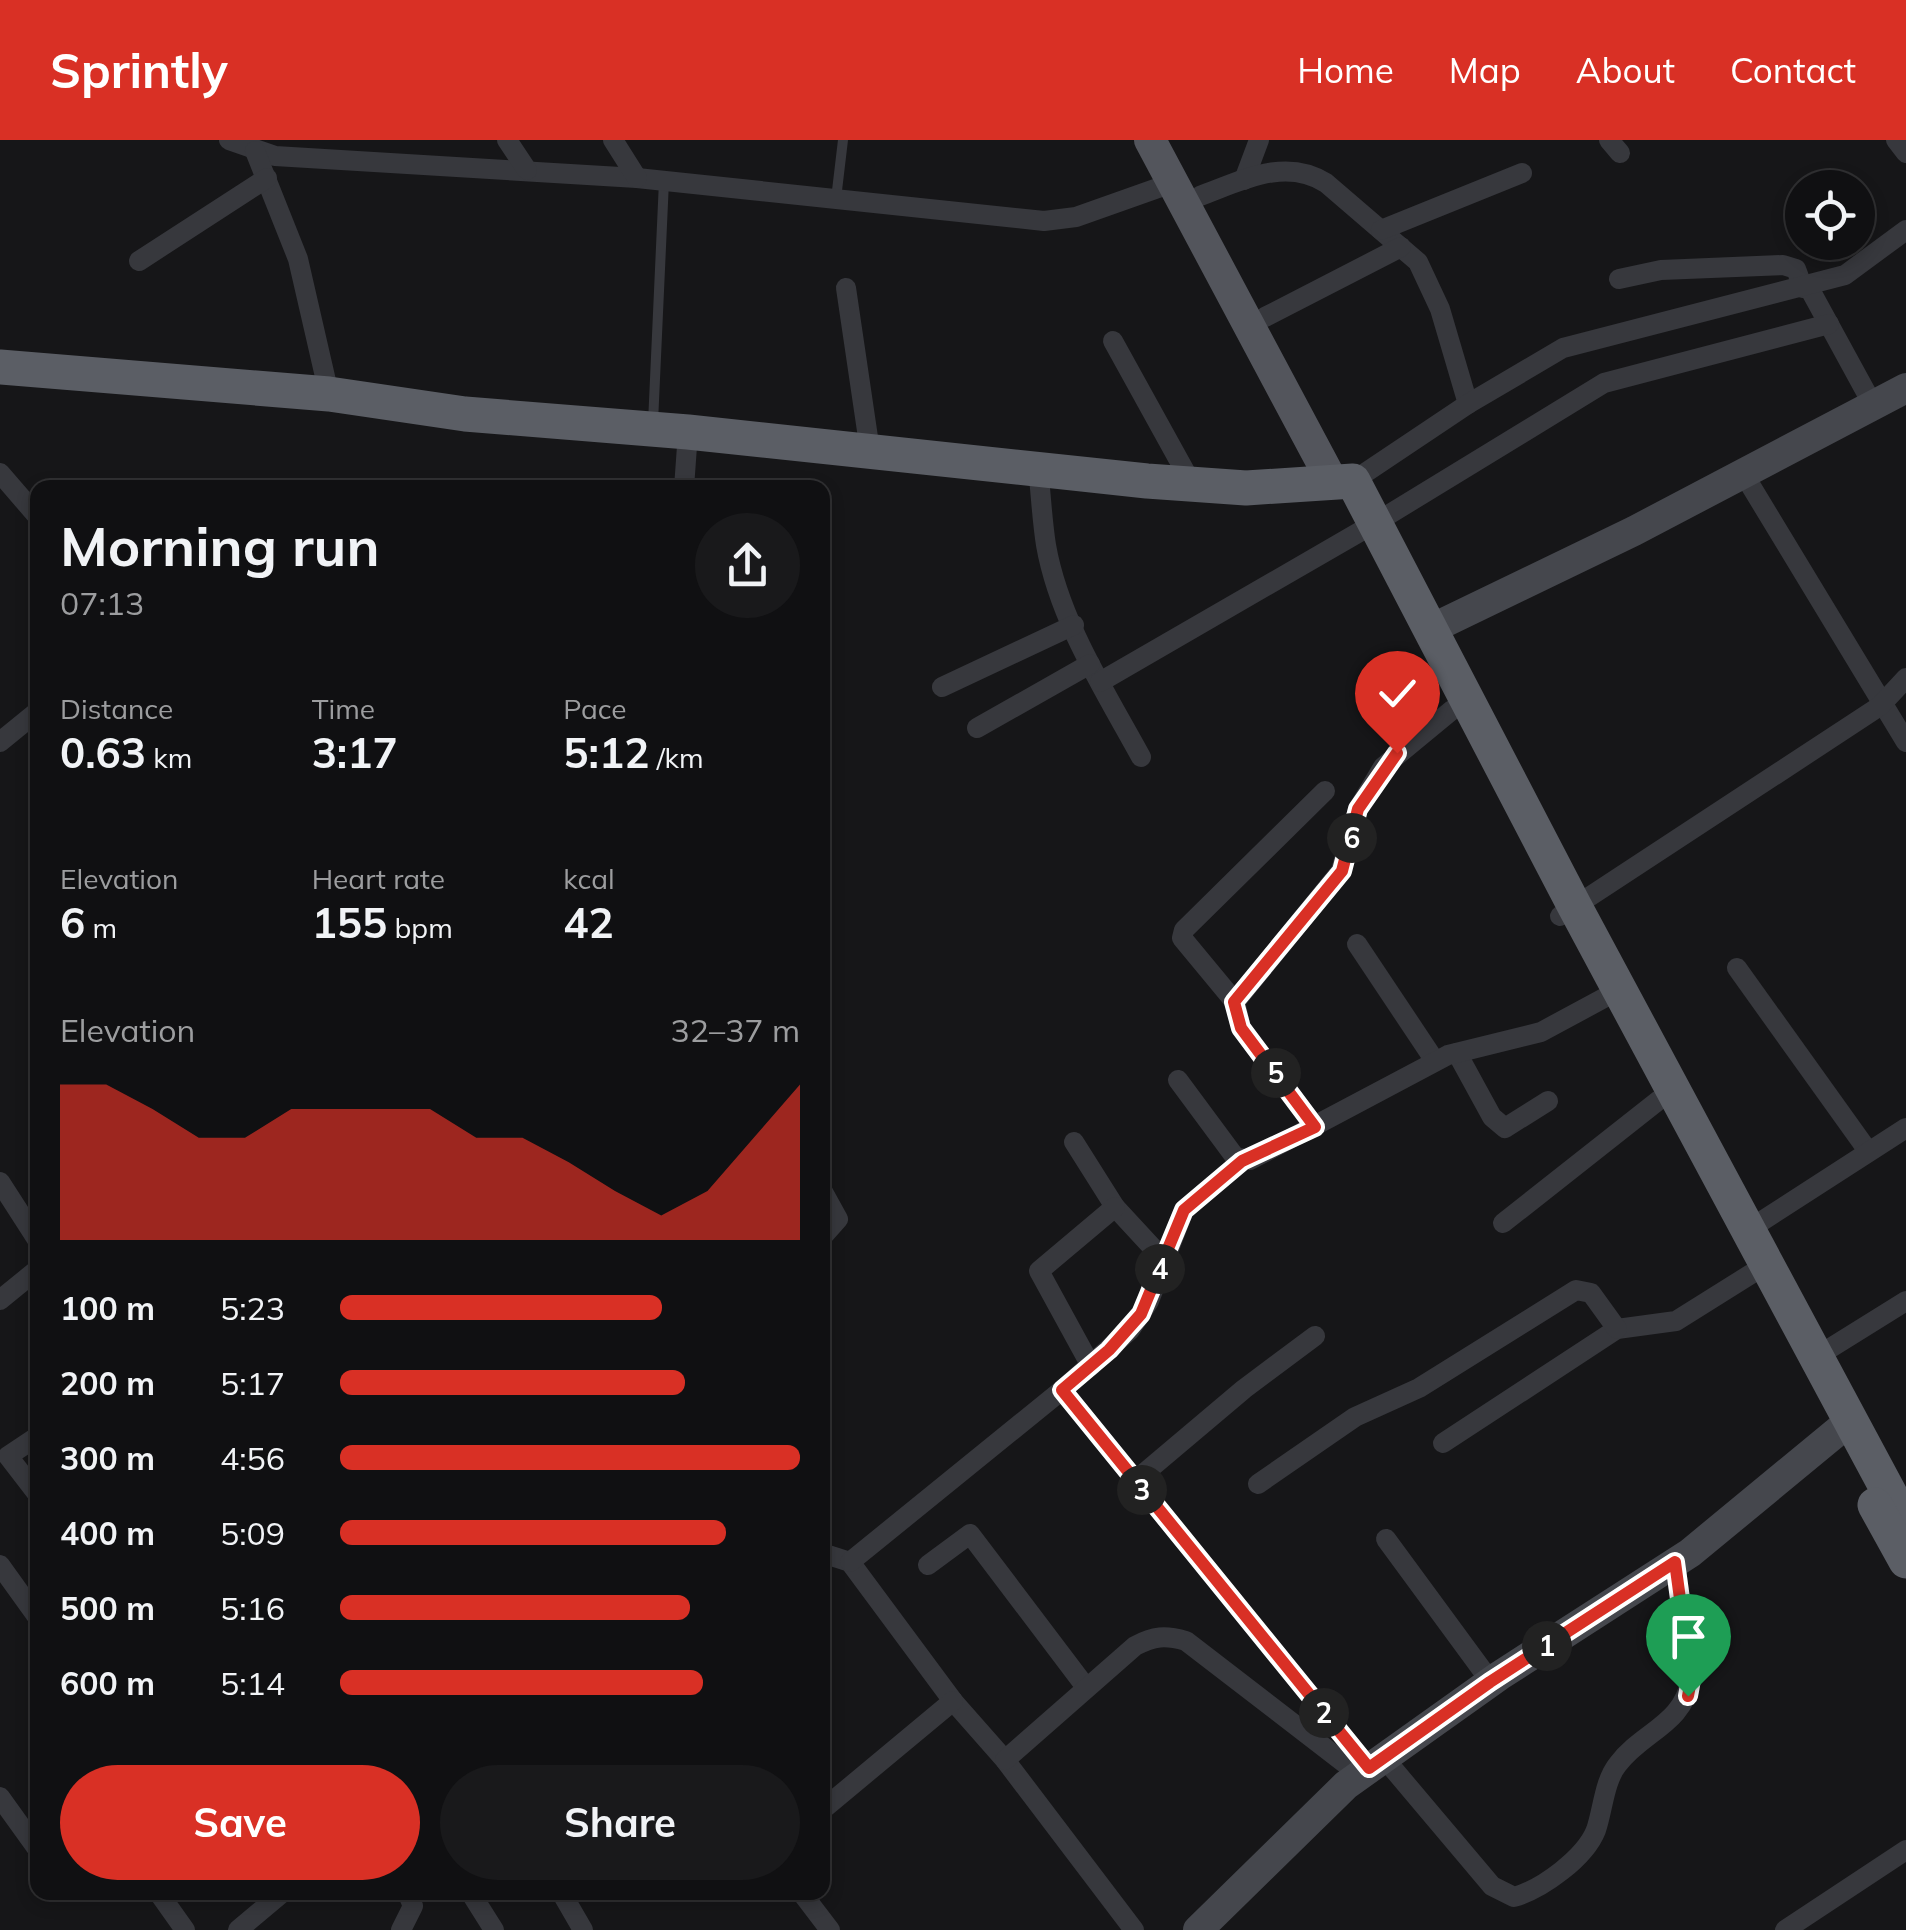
<!DOCTYPE html>
<meta charset="utf-8">
<style>
:root{--surface:#101012;--page:#19191b;--text:#f1f3f6;--muted:#9c9d9f;--line:#303032;--accent:#d93025}
body{margin:0;font-family:Mulish,sans-serif;background:var(--page);color:var(--text);height:100vh;display:flex;flex-direction:column;font-size:38px;white-space:nowrap}
*{box-sizing:border-box;margin:0}
p{font-size:32px;color:var(--muted)}
.icon{flex:none;width:55px;height:55px;fill:none;stroke:currentColor;stroke-width:2;stroke-linecap:round;stroke-linejoin:round}
.map{position:relative;flex:1;overflow:hidden}
.panel{position:absolute;left:30px;top:340px;width:800px;height:1420px;display:flex;flex-direction:column;background:var(--surface);border-radius:20px;box-shadow:0 5px 15px #0003,0 0 0 2px var(--line)}
.panel>*{flex:none}
.controls{position:absolute;left:1785px;top:30px;display:grid;gap:20px}
.controls a{display:grid;place-items:center;width:90px;height:90px;border-radius:50%;background:var(--surface);box-shadow:0 5px 15px #0003,0 0 0 2px var(--line);font-size:50px}
.pin{position:absolute;display:grid;place-items:center;width:85px;height:85px;color:#fff;margin:-102px -42px;border-radius:50% 50% 50% 0;rotate:-45deg;box-shadow:0 0 10px #0007}
.pin .icon{rotate:45deg}
.km{position:absolute;width:50px;height:50px;margin:-25px;border-radius:50%;background:#222;color:#fff;font-size:28px;line-height:50px;text-align:center}
.round{display:grid;place-items:center;flex:none;width:105px;height:105px;border-radius:52px;background:var(--page)}
.summary{display:flex;align-items:center;justify-content:space-between;height:170px;padding:0 30px}
h1{font-size:55px;font-weight:700;line-height:75px}
.figures{display:grid;grid-template-columns:repeat(3,1fr);gap:15px;height:170px;padding:10px 30px}
.figures div{display:grid;align-content:center}
.figures b{font-size:42px;font-weight:700}
.figures small{font-size:28px;font-weight:400}
.figures p{font-size:28px}
.chart{height:280px;padding:20px 30px}
.chart p{display:flex;justify-content:space-between}
.chart svg{width:100%;height:180px;margin-top:10px;fill:var(--accent);opacity:.7}
.cta{display:flex;gap:20px;margin-top:auto;padding:20px 30px}
.cta a{flex:1;height:115px;border-radius:60px;background:var(--accent);color:#fff;font-size:40px;font-weight:700;line-height:115px;text-align:center}
.cta a+a{background:var(--page);color:var(--text)}
ul{padding:0 30px;list-style:none;font-size:32px}
li{display:grid;grid-template-columns:160px 120px 1fr;align-items:center;height:75px}
li i{height:25px;border-radius:12px;background:var(--accent)}
header{display:flex;align-items:center;gap:60px;box-sizing:border-box;height:140px;padding:0 50px;background:var(--accent);color:#fff}
header strong{font-size:48px}
nav{display:flex;gap:55px;margin-inline-start:auto;font-size:35px}
.map>svg:first-child{display:block}
.lines{fill:none;stroke-linecap:round;stroke-linejoin:round}
.service{stroke:#37383d;stroke-width:10}
.minor{stroke:#37383d;stroke-width:20}
.secondary{stroke:#45474d;stroke-width:30}
.primary{stroke:#53555c;stroke-width:32}
.trunk{stroke:#5b5e65;stroke-width:35}
.route-casing{stroke:#fff;stroke-width:20}
.route{stroke:#d93025;stroke-width:12}
</style>
<header>
<strong>Sprintly</strong>
<nav><a>Home</a><a>Map</a><a>About</a><a>Contact</a></nav>
</header>
<div class="map">
<svg width="1906" height="1790" viewBox="0 0 1906 1790">
<rect width="100%" height="100%" fill="#161618"/>
<g class="lines">
<g class="service">
<polyline points="836,59 843,0"/>
<polyline points="653,283 664,41"/>
</g>
<g class="minor">
<polyline points="229,0 275,16 637,38 1044,81 1076,77 1172,43"/>
<polyline points="507,0 527,30"/>
<polyline points="613,0 637,38"/>
<polyline points="1609,0 1620,13"/>
<polyline points="1896,0 1906,13"/>
<polyline points="255,11 298,119 329,254"/>
<polyline points="1244,40 1259,0"/>
<path d="M1200,56C1241,41 1285,17 1326,43L1418,122L1440,169L1468,264"/>
<polyline points="1381,90 1522,33"/>
<polyline points="139,121 267,38"/>
<polyline points="1619,139 1661,130 1783,125 1796,129 1803,148"/>
<polyline points="1808,146 1873,265"/>
<polyline points="846,148 870,311"/>
<polyline points="1265,177 1401,107"/>
<polyline points="1113,201 1192,344"/>
<path d="M1038,328C1041,354 1042,380 1046,405C1059,480 1105,551 1141,617"/>
<polyline points="0,333 38,377"/>
<polyline points="1743,333 1906,602"/>
<polyline points="1353,341 1468,264 1563,208 1845,135 1906,90"/>
<polyline points="684,348 688,292"/>
<polyline points="1100,542 1375,383 1604,243 1829,184"/>
<polyline points="942,547 1074,485"/>
<polyline points="977,588 1090,524"/>
<polyline points="0,602 38,571"/>
<polyline points="1560,776 1880,566 1906,538"/>
<polyline points="1357,804 1435,921"/>
<polyline points="1737,828 1868,1011"/>
<polyline points="1235,862 1341,731 1358,669 1383,627 1452,570"/>
<polyline points="1457,913 1492,977 1505,988 1548,961"/>
<polyline points="1178,940 1235,1017 1250,1020 1448,915 1541,892 1604,858"/>
<polyline points="1315,987 1241,888 1235,862 1182,798 1184,790 1325,651"/>
<polyline points="1074,1002 1115,1067 1164,1120"/>
<polyline points="0,1042 38,1101"/>
<polyline points="822,1050 838,1079 822,1097"/>
<polyline points="1503,1083 1659,960"/>
<polyline points="1748,1090 1906,988"/>
<polyline points="0,1160 38,1129"/>
<polyline points="1816,1217 1906,1161"/>
<polyline points="1091,1226 1039,1131 1115,1067"/>
<polyline points="1062,1250 1130,1190 1149,1161 1184,1070 1242,1021"/>
<polyline points="38,1296 8,1316 38,1355"/>
<polyline points="1443,1303 1617,1189 1676,1181 1751,1134"/>
<polyline points="1135,1341 1244,1249 1315,1196"/>
<polyline points="1258,1344 1355,1277 1419,1248 1576,1150 1591,1153 1617,1189"/>
<polyline points="1386,1399 1491,1542"/>
<polyline points="822,1413 850,1422 953,1561 1005,1620 1134,1790"/>
<polyline points="850,1422 1062,1250 1369,1628"/>
<polyline points="0,1425 38,1478"/>
<polyline points="928,1425 970,1394 1085,1546"/>
<path d="M1384,1618L1492,1746L1514,1757C1542,1749 1585,1718 1596,1690C1603,1670 1604,1641 1618,1624C1643,1591 1683,1585 1691,1539L1675,1422"/>
<path d="M1005,1620L1135,1506C1154,1496 1165,1495 1186,1501L1360,1635"/>
<polyline points="0,1657 38,1710"/>
<polyline points="822,1670 953,1561"/>
<polyline points="76,1752 81,1752"/>
<polyline points="158,1752 185,1790"/>
<polyline points="470,1752 494,1790"/>
<polyline points="561,1752 583,1790"/>
<polyline points="801,1752 830,1790"/>
<polyline points="238,1790 283,1752"/>
<polyline points="401,1790 413,1766 407,1752"/>
<polyline points="1785,1790 1906,1710"/>
</g>
<g class="secondary">
<polyline points="1431,489 1634,391 1906,248"/>
<polyline points="1198,1790 1346,1645 1499,1536 1690,1413 1850,1281"/>
</g>
<polyline class="primary" points="1150,0 1333,343"/>
<g class="trunk">
<polyline points="0,227 329,254 465,274 688,292 1147,341 1246,348 1353,341 1575,767 1906,1384"/>
<polyline points="1875,1365 1906,1421"/>
</g>
</g>
<g class="lines">
<defs>
<polyline id="route" points="1397,613 1358,669 1342,731 1234,862 1241,888 1315,987 1242,1021 1184,1070 1141,1174 1109,1210 1062,1250 1369,1628 1490,1542 1675,1422 1691,1540 1688,1556"/>
</defs>
<use href="#route" class="route-casing"/>
<use href="#route" class="route"/>
</g>
</svg>
<div class="controls">
<a><svg class="icon" aria-label="locate" viewBox="0 0 24 24"><circle cx="12" cy="12" r="6"/><path d="M12 2v4M12 18v4M2 12h4M18 12h4"/></svg></a>
</div>
<div class="pin" style="left:1688px;top:1556px;background:#1e9e55"><svg class="icon" aria-label="arrive" viewBox="0 0 24 24"><path d="M6 21V4h12l-3 4 3 4H6"/></svg></div>
<div class="pin" style="left:1397px;top:613px;background:#d93025"><svg class="icon" aria-label="check" viewBox="0 0 24 24"><path d="M5 12l5 5 9-10"/></svg></div>
<b class="km" style="left:1547px;top:1506px">1</b>
<b class="km" style="left:1324px;top:1573px">2</b>
<b class="km" style="left:1142px;top:1350px">3</b>
<b class="km" style="left:1160px;top:1129px">4</b>
<b class="km" style="left:1276px;top:933px">5</b>
<b class="km" style="left:1352px;top:698px">6</b>
<section class="panel">
<div class="summary"><div><h1>Morning run</h1><p>07:13</p></div><a class="round"><svg class="icon" aria-label="share" viewBox="0 0 24 24"><path d="M12 15V3M7 8l5-5 5 5M5 13v7h14v-7"/></svg></a></div>
<div class="figures">
<div><p>Distance</p><b>0.63<small> km</small></b></div>
<div><p>Time</p><b>3:17</b></div>
<div><p>Pace</p><b>5:12<small> /km</small></b></div>
</div>
<div class="figures">
<div><p>Elevation</p><b>6<small> m</small></b></div>
<div><p>Heart rate</p><b>155<small> bpm</small></b></div>
<div><p>kcal</p><b>42</b></div>
</div>
<div class="chart"><p><span>Elevation</span>32–37 m</p>
<svg viewBox="0 0 160 44" preserveAspectRatio="none"><path d="M0 44V6L10 6L20 12L30 19L40 19L50 12L60 12L70 12L80 12L90 19L100 19L110 25L120 32L130 38L140 32L150 19L160 6V44z"/></svg>
</div>
<ul>
<li><b>100 m</b>5:23<i style="width:70%"></i></li>
<li><b>200 m</b>5:17<i style="width:75%"></i></li>
<li><b>300 m</b>4:56<i style="width:100%"></i></li>
<li><b>400 m</b>5:09<i style="width:84%"></i></li>
<li><b>500 m</b>5:16<i style="width:76%"></i></li>
<li><b>600 m</b>5:14<i style="width:79%"></i></li>
</ul>
<div class="cta"><a>Save</a><a>Share</a></div>
</section>
</div>
